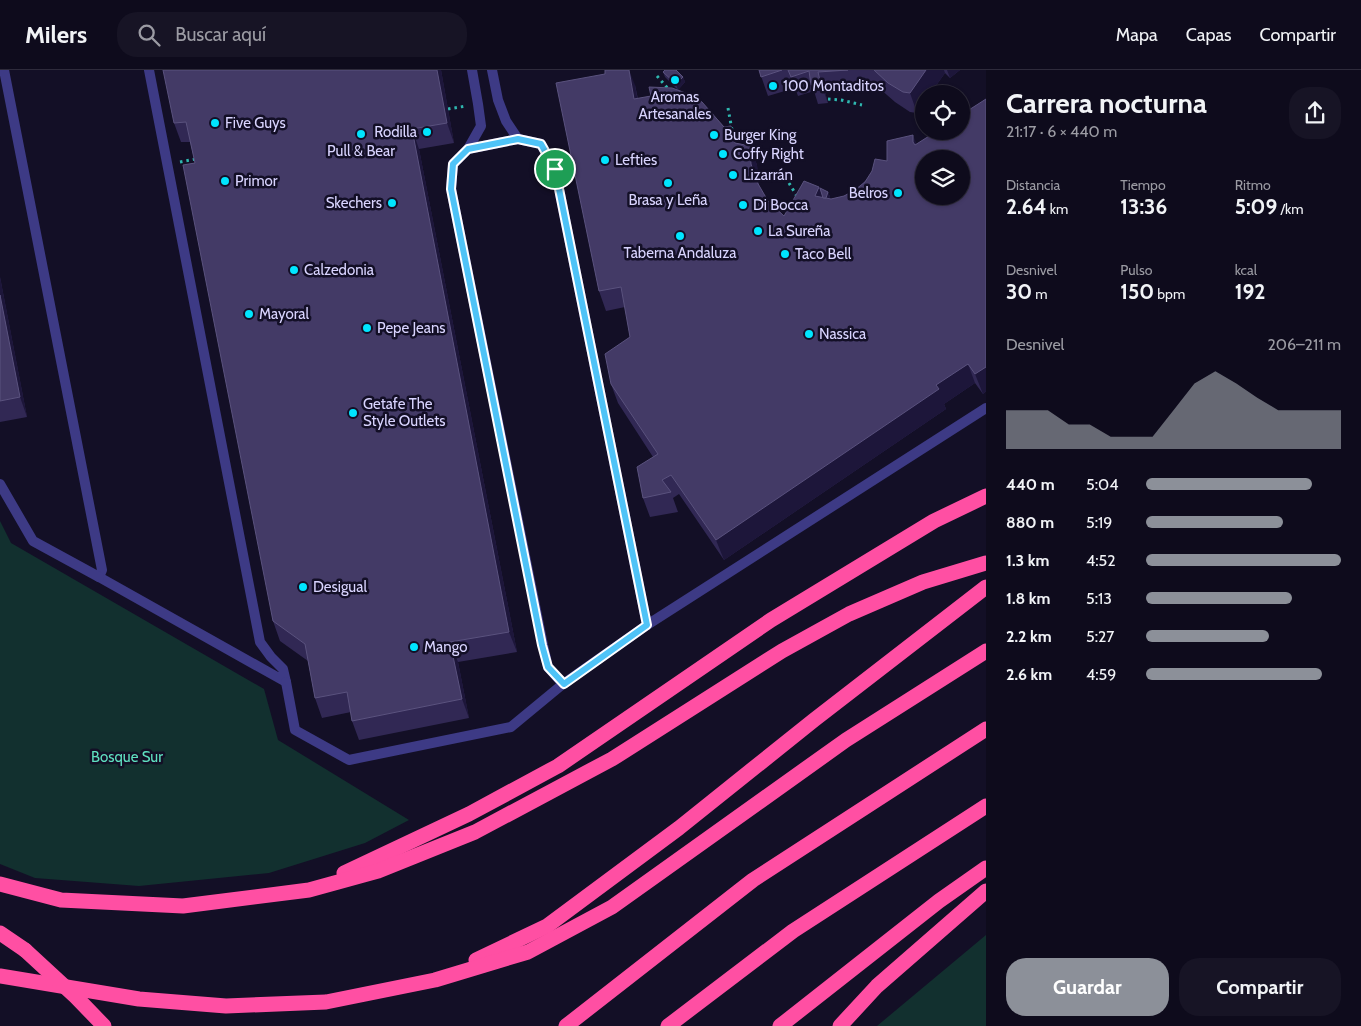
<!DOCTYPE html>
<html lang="es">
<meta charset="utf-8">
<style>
:root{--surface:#0e0b1c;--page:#171425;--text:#f1f3f6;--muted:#9b9ba3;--line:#2e2b3b;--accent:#8c9099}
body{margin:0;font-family:Cabin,sans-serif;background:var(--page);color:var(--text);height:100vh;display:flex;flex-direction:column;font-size:19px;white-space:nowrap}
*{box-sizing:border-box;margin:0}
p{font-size:16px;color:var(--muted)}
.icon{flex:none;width:28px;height:28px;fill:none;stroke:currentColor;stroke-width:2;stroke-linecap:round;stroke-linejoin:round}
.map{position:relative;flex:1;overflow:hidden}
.details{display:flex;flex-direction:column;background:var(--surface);width:375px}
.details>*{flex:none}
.buttons{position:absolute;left:915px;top:15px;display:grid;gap:10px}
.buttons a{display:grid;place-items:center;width:55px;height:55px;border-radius:50%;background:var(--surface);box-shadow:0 1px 4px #0004,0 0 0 1px var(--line);font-size:25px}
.pin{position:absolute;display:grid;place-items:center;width:42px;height:42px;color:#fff;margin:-21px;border:2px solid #fff;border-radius:50%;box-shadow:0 1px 5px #0007}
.round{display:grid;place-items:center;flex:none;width:52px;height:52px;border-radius:20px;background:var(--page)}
.summary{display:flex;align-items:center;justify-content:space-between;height:85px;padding:0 20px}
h1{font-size:28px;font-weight:700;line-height:38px}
.metrics{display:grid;grid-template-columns:repeat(3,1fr);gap:8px;height:85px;padding:5px 20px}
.metrics div{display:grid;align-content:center}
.metrics b{font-size:21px;font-weight:700}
.metrics small{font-size:14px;font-weight:400}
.metrics p{font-size:14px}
.chart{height:140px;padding:10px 20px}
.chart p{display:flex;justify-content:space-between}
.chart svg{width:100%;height:90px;margin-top:5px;fill:var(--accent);opacity:.7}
.button{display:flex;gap:10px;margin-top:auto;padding:10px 20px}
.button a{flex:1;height:58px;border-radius:20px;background:var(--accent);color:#fff;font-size:20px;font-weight:700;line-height:58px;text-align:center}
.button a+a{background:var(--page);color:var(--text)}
ul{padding:0 20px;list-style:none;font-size:16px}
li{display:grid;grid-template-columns:80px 60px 1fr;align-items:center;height:38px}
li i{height:12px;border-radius:6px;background:var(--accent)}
header{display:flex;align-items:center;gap:30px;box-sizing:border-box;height:70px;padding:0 25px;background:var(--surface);border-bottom:1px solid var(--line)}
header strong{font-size:24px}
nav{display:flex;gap:28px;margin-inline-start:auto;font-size:18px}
.search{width:350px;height:45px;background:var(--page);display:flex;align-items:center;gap:12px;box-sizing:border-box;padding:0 18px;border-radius:20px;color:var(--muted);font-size:19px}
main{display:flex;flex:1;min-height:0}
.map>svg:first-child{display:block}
.green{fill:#12302f}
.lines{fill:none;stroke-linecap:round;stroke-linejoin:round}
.path{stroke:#2fb8b0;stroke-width:3;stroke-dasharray:2.5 4;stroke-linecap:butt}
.service{stroke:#3d3a85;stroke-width:10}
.motorway{stroke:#ff4fa3;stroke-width:15}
.motorway-bridge{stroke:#ff4fa3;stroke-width:15}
.wall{fill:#312854}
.shaded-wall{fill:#1d163a}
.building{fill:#433a66;stroke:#5a527e;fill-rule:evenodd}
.route-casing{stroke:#fff;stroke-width:10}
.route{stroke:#4fc3f7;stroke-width:6}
.poi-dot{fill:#00e5ff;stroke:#130f26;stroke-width:2}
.labels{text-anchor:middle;stroke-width:5;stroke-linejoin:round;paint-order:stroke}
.poi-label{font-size:15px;fill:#d9d4ff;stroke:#130f26;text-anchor:start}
.park-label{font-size:15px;fill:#5fe0c0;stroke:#130f26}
</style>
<header>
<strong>Milers</strong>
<div class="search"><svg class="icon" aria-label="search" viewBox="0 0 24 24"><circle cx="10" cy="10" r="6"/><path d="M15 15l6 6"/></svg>Buscar aquí</div>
<nav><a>Mapa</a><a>Capas</a><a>Compartir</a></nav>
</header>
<main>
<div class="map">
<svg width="986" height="956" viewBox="0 0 986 956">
<rect width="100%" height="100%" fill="#130f26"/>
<g class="green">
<polygon points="0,451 11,473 264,619 278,670 409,750 365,773 269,803 139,816 35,808 0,794"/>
<polygon points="986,865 986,956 877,956"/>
</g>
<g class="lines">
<g class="path">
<polyline points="657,6 670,21"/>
<polyline points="828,29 841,30 862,35"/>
<polyline points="728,38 732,60"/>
<polyline points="448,39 466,36"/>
<polyline points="180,92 196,89"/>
<polyline points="789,113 798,128"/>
</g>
<g class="service">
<polyline points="4,0 102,500 99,507 286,612 283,599 271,587 260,572 149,0"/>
<polyline points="492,0 498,30 506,51 518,69"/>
<polyline points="468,79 481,56 478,34 472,0"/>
<polyline points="0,414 33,471 99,507"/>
<polyline points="286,612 295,660 349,690 511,657 563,614 647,555 986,338"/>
<polyline points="563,614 548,597 543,575 451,119 453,94 468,79 518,69 541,74 555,99 647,555"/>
</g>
<g class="motorway">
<polyline points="344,803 469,744 558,696 771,550 934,451 986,426"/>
<polyline points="0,814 61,830 183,836 309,820 378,801 475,762 612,689 782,581 849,544 923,512 986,493"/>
<polyline points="0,863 25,880"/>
<polyline points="476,890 547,856 679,758 814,650 986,517"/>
<polyline points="0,906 139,929 226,936 326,932 435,910 528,882 612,837 846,670 986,581"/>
<polyline points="566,956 753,810 986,659"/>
<polyline points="668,956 793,861 986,736"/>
<polyline points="780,956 939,831 986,798"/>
<polyline points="840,956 877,916 986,821"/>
</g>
<polyline class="motorway-bridge" points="25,880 76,927 104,956"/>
</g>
<g class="wall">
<polygon points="441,0 454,73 419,79 517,582 458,592 469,648 359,670 352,651 351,642 322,648 315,628 308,591 280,571 273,551 195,93 190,72 181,72 174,53"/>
<polygon points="759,0 960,0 950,8 945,3 930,24 924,24 917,43 910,42 895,32 879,18 825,22 828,33 818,34 814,21 798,26 795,18 768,26"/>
<polygon points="663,2 683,7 685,12 678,20 665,7"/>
<polygon points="635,15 638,29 737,73 750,76 757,95 759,117 768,131 784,146 819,117 820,118 828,122 830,127 829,128 831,129 844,126 855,120 887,91 917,74 986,29 986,321 983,324 975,313 944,334 946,339 724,490 679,424 673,428 678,442 650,447 643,428 653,387 618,333 611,314 630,267 625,237 606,241 599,221"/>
<polygon points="0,207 27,347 0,352"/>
</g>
<g class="shaded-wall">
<polygon points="437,0 441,0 454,73 447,53"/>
<polygon points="629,0 635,15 641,49 634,29"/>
<polygon points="926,0 944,0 945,3 930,24 924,24 924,33 917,43 910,23"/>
<polygon points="947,0 960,0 950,8"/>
<polygon points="818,2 825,22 828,33 821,14"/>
<polygon points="683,7 685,12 678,20 676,14"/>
<polygon points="731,56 738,76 735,73"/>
<polygon points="412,59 419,79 517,582 509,562"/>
<polygon points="913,65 921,85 913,72"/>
<polygon points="750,76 757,95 758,114 764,132 751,94"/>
<polygon points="819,117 824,131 828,122 830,127 822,146 815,126"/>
<polygon points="0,207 27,347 20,327 0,225"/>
<polygon points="968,294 975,313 944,334 946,339 724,490 716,470 936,315"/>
<polygon points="986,297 986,321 983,324 975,304"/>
<polygon points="450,572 458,592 469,648 462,629"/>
</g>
<g class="building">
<polygon points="163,0 437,0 447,53 412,59 509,562 450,572 462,629 352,651 347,622 315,628 305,574 273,551 183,95 195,93 186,52 174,53"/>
<path d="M605,0H629L634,29L651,26L649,17L672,18L683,22L702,32L724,57L731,56L735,73L750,76L751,94L757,112L768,131L784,146L804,111L819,117L815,126L831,129L844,126L855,120L865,112L872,101L875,89L887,91V71L913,65V72L915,75L937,61H961V45L986,29V297L975,304L968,294L936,315L939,319L716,470L671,405L662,410L671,422L643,428L637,397L658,384L611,314L605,284L630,267L621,217L599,221L556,13L605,4ZM924,89H961V126H924Z"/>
<polygon points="665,0 676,0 683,7 676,14 663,2"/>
<polygon points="759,0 782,0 761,7"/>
<polygon points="788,0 848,0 818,2 821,14 811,15 809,1 791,7"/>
<polygon points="874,0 926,0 910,23 903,22 888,13"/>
<polygon points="820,118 828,122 826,128 823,128"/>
<polygon points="0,225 20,327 0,331"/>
</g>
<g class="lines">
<defs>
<polygon id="route" points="518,69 541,74 555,99 647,555 564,614 548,597 542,575 451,119 453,94 468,79"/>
</defs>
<use href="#route" class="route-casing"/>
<use href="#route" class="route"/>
</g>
<g class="poi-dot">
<circle cx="675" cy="10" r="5"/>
<circle cx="773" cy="16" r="5"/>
<circle cx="215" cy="53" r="5"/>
<circle cx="427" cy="62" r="5"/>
<circle cx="361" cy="64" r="5"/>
<circle cx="714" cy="65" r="5"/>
<circle cx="723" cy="84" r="5"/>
<circle cx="605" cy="90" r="5"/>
<circle cx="733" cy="105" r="5"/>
<circle cx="225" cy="111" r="5"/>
<circle cx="668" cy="113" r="5"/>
<circle cx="898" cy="123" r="5"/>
<circle cx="392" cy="133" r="5"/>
<circle cx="743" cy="135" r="5"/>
<circle cx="758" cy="161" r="5"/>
<circle cx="680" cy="166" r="5"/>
<circle cx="785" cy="184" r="5"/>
<circle cx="294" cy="200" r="5"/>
<circle cx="249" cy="244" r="5"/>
<circle cx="367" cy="258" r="5"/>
<circle cx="809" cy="264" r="5"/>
<circle cx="353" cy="343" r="5"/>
<circle cx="303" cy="517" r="5"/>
<circle cx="414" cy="577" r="5"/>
</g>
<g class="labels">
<g class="poi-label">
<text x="783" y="21">100 Montaditos</text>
<text x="675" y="32" text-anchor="middle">Aromas<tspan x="675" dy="17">Artesanales</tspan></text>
<text x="225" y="58">Five Guys</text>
<text x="417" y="67" text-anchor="end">Rodilla</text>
<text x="724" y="70">Burger King</text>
<text x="361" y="86" text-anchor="middle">Pull &amp; Bear</text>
<text x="733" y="89">Coffy Right</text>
<text x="615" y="95">Lefties</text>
<text x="743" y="110">Lizarrán</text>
<text x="235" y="116">Primor</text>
<text x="888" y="128" text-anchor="end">Belros</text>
<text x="668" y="135" text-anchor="middle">Brasa y Leña</text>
<text x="382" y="138" text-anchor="end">Skechers</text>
<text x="753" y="140">Di Bocca</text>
<text x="768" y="166">La Sureña</text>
<text x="680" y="188" text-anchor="middle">Taberna Andaluza</text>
<text x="795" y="189">Taco Bell</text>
<text x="304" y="205">Calzedonia</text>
<text x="259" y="249">Mayoral</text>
<text x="377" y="263">Pepe Jeans</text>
<text x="819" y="269">Nassica</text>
<text x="363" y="339">Getafe The<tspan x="363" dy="17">Style Outlets</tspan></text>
<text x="313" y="522">Desigual</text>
<text x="424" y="582">Mango</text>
</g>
<g class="park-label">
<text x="127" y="692">Bosque Sur</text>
</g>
</g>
</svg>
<div class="buttons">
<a><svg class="icon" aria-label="locate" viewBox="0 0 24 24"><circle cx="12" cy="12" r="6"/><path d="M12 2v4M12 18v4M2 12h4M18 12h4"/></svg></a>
<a><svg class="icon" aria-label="layers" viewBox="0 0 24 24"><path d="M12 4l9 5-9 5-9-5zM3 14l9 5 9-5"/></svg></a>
</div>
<div class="pin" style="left:555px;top:99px;background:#1e9e55"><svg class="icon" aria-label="arrive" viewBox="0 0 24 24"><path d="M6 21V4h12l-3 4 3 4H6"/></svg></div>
</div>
<section class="details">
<div class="summary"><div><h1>Carrera nocturna</h1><p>21:17 · 6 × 440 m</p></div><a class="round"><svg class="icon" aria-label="share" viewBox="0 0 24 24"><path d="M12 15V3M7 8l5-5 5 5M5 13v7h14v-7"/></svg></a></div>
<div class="metrics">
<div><p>Distancia</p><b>2.64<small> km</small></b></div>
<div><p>Tiempo</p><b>13:36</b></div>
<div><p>Ritmo</p><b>5:09<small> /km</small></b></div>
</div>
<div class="metrics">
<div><p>Desnivel</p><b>30<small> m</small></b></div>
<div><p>Pulso</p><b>150<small> bpm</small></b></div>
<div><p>kcal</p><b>192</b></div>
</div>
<div class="chart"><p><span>Desnivel</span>206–211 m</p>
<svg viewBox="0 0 160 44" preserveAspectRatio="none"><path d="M0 44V25L10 25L20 25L30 32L40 32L50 38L60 38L70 38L80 25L90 12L100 6L110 12L120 19L130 25L140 25L150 25L160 25V44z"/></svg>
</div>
<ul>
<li><b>440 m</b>5:04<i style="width:85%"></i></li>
<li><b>880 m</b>5:19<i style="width:70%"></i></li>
<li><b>1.3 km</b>4:52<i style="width:100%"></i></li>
<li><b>1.8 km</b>5:13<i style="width:75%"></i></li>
<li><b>2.2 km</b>5:27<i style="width:63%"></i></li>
<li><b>2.6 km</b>4:59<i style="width:90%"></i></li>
</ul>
<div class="button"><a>Guardar</a><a>Compartir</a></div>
</section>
</main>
